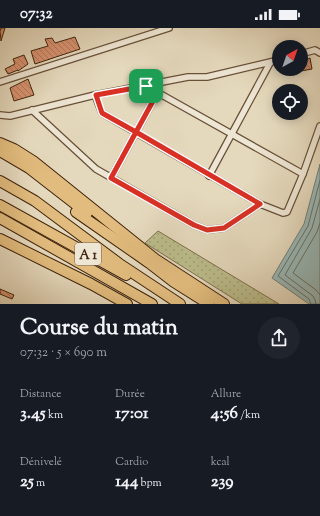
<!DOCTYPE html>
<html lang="fr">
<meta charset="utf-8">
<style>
:root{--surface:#171b24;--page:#20242c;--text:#f1f3f6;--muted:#9ea1a6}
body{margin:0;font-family:"Sorts Mill Goudy",serif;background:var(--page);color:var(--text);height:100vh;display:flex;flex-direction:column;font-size:15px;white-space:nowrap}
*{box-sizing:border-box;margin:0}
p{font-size:13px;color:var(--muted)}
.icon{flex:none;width:22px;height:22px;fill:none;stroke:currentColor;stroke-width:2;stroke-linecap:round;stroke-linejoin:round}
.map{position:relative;height:276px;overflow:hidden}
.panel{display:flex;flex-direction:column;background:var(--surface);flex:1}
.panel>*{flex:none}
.needle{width:26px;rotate:40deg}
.buttons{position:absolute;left:272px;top:12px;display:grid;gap:8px}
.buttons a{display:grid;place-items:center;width:36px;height:36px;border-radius:50%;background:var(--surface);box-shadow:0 2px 10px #0003;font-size:20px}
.pin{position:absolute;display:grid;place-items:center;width:34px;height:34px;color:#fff;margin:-17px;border-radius:8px;box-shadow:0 2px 6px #0006}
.round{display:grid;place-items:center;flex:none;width:42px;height:42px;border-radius:21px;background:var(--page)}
.headline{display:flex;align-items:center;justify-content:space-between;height:68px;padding:0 20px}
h1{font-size:22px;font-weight:700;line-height:30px}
.metrics{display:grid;grid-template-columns:repeat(3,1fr);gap:6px;height:68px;padding:4px 20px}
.metrics div{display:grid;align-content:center}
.metrics b{font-size:17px;font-weight:700}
.metrics small{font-size:11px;font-weight:400}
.metrics p{font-size:11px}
.status{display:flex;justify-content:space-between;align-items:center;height:28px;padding:0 20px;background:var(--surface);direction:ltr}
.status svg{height:11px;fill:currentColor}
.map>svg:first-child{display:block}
.grass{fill:url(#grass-dots);stroke:#7e704c}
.water{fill:#98b9b9;stroke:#747d74}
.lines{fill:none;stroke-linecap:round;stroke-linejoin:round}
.shore{stroke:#6c6e62;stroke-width:1}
.building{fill:url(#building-back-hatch);stroke:#3f230c}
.street-casing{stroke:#685038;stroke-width:8}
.highway-casing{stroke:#3f230c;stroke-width:12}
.street{stroke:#eee6d4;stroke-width:5.5}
.highway{stroke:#e2bc7e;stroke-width:10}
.route-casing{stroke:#fff;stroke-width:8}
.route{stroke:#d93025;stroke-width:5}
.labels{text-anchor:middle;stroke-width:4;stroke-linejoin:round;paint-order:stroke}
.shield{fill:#eee6d4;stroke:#745e48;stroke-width:1}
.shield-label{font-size:13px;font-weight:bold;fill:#3f230c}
</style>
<div class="status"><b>07:32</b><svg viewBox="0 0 49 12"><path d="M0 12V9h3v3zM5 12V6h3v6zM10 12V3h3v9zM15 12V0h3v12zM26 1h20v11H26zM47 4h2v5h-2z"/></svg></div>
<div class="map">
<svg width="320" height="276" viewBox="0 0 320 276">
<defs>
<pattern id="grass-dots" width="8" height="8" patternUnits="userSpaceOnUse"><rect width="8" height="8" fill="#bcbd8c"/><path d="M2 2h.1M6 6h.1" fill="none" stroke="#a3a278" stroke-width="1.8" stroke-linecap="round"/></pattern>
<pattern id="building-back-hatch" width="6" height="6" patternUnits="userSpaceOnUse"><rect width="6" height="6" fill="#d89270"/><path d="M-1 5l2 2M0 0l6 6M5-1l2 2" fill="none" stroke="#b1775a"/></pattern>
</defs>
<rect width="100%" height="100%" fill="#e5d9bd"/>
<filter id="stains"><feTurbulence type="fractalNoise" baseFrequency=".005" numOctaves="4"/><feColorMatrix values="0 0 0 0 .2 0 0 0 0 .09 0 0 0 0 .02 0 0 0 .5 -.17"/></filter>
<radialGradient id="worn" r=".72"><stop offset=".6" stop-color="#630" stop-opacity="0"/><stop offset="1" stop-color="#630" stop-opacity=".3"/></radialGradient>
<polygon class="grass" points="158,203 279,276 242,276 145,215"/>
<polygon class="water" points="320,136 320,276 309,276 272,250 304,196"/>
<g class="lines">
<g class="shore">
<polyline points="320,195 317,204 293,245 316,262 320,267"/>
<polyline points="311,276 309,271 278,248 308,198 320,152"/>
<polyline points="316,276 315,272 313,268 285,247 312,200 320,171"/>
</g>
</g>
<g class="building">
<polygon points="1,0 5,0 1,13 0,3"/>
<polygon points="75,9 80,21 35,36 31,23 48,18 45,11 52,10 55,15"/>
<polygon points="24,27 28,36 18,43 18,42 8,46 5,41 15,36 13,31"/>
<polygon points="310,30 312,41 301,43 301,34"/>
<polygon points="28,51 34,67 14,73 10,60"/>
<polygon points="0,261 14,267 12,271 0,266"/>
</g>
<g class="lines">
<defs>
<g id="street">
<polyline points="301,26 315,22 320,25"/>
<polyline points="0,54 169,0"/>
<polyline points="146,58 303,146"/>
<polyline points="95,67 102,85 260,176 283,185 287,184 303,146 320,98"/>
<polyline points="32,82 96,141 194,197 207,202 224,200 260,176"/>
<polyline points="0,87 10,88 95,67 188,49 207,49 279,32"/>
<polyline points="209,148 270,35"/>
<polyline points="111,150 158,64"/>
</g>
<g id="highway">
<polyline points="0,115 14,121 33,133 155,231 224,276"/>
<polyline points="0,123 29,140 87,185"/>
<polyline points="0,153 35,173 121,237 180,276"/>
<polyline points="0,177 126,247"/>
<polyline points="76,184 148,234"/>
<polyline points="0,190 152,276"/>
<polyline points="0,211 91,256 127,276"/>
<polyline points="143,230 174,254 209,276"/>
</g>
</defs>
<use href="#street" class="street-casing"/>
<use href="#highway" class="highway-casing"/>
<use href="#street" class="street"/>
<use href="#highway" class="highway"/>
</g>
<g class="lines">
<defs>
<polyline id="route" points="146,58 96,67 102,85 136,104 111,150 194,197 207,202 224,200 260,176 136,104 158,64 146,58"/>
</defs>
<use href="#route" class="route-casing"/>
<use href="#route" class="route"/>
</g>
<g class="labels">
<rect class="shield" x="75" y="215" width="26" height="22" rx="3"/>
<g class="shield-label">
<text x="88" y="231">A 1</text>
</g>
</g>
<rect width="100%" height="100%" filter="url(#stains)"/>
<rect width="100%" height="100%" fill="url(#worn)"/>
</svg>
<div class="buttons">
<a><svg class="needle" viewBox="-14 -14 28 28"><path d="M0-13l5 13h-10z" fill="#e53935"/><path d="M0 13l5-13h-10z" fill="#9ea1a6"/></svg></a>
<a><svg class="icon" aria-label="locate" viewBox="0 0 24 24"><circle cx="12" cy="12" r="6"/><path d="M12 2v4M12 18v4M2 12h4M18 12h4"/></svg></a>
</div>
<div class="pin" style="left:146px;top:58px;background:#1e9e55"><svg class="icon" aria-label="arrive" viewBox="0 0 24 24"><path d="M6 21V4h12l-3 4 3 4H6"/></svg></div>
</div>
<section class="panel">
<div class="headline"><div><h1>Course du matin</h1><p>07:32 · 5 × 690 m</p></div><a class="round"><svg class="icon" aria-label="share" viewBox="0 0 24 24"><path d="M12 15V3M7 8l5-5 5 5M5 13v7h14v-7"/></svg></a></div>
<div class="metrics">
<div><p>Distance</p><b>3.45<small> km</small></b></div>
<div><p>Durée</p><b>17:01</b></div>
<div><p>Allure</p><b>4:56<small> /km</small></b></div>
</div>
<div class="metrics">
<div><p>Dénivelé</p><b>25<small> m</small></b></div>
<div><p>Cardio</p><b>144<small> bpm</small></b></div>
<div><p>kcal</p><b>239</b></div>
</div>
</section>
